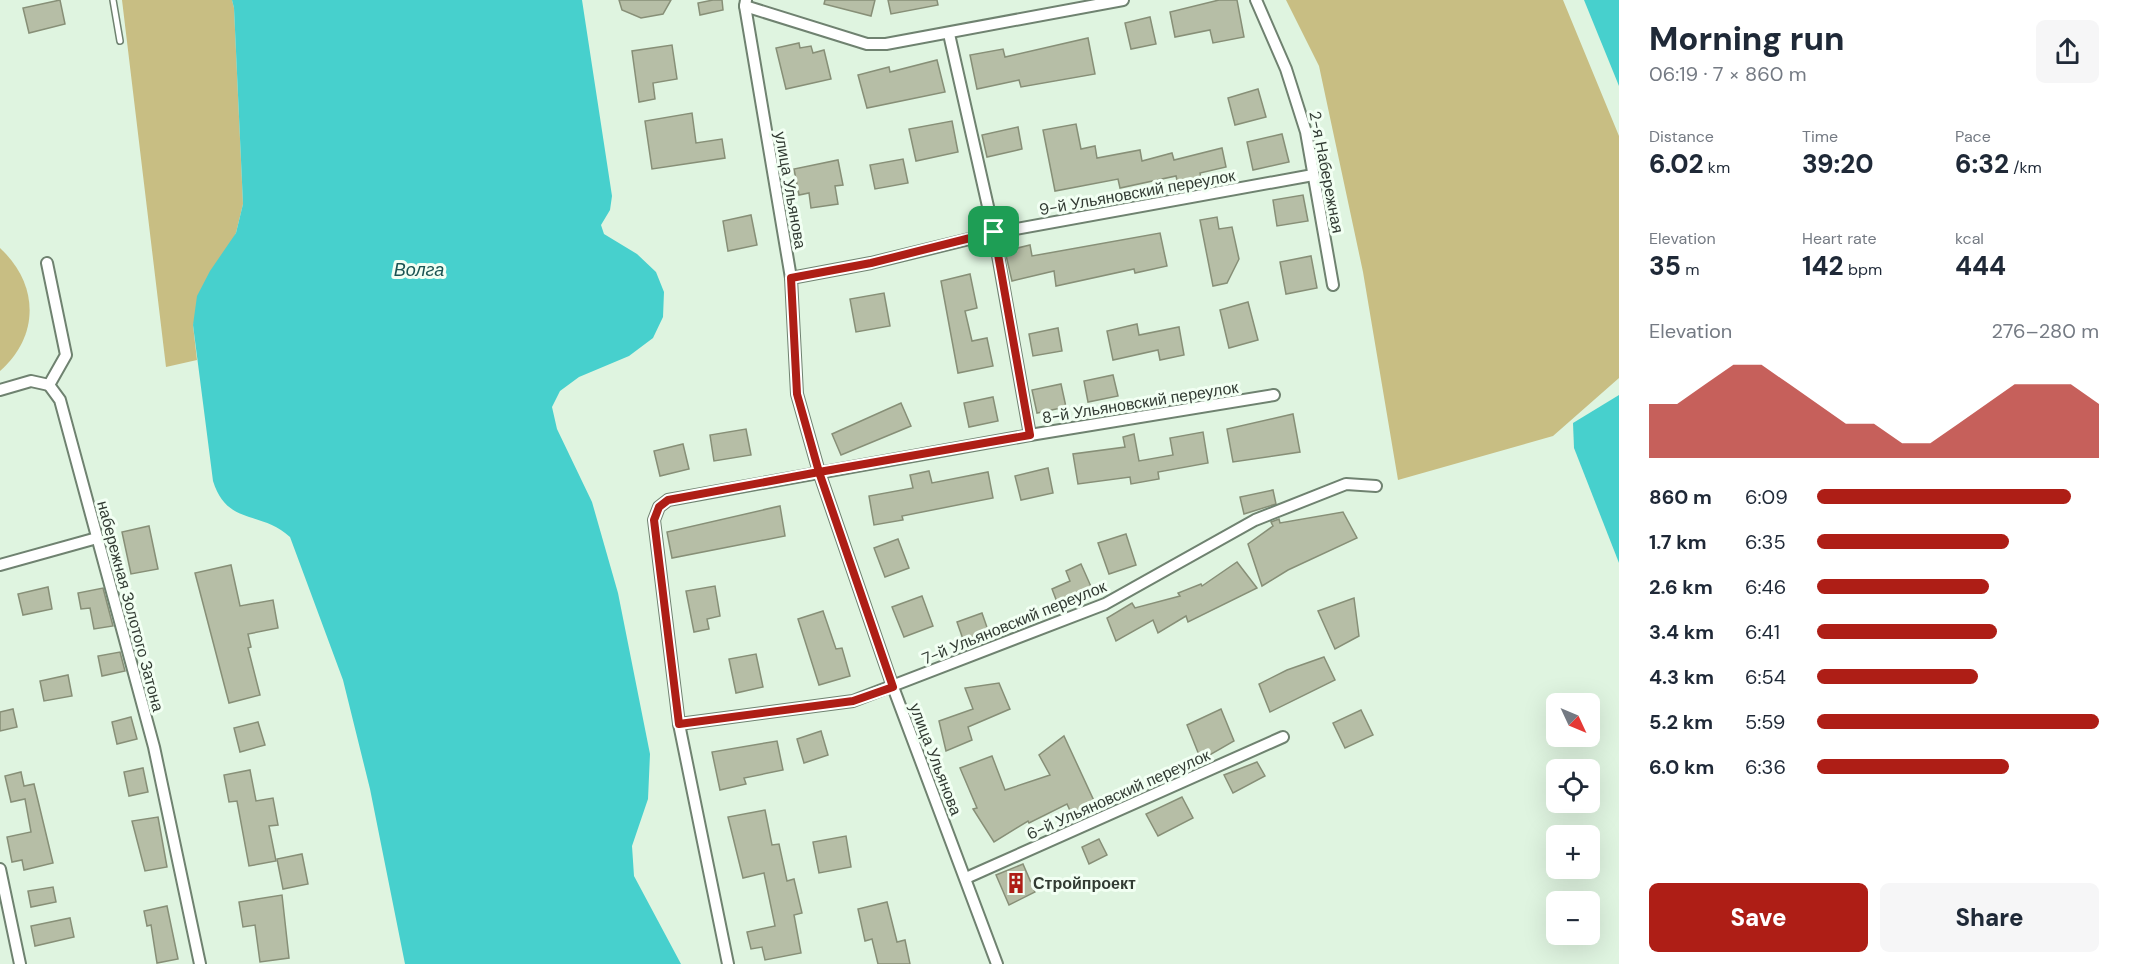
<!DOCTYPE html>
<meta charset="utf-8">
<style>
:root{--surface:#fff;--page:#f6f6f7;--text:#1f2937;--muted:#747a83;--accent:#ae1e16}
body{margin:0;font-family:"DM Sans",sans-serif;background:var(--page);color:var(--text);height:100vh;display:flex;flex-direction:column;font-size:22px;white-space:nowrap}
*{box-sizing:border-box;margin:0}
p{font-size:20px;color:var(--muted)}
.icon{flex:none;width:33px;height:33px;fill:none;stroke:currentColor;stroke-width:2;stroke-linecap:round;stroke-linejoin:round}
.map{position:relative;flex:1;overflow:hidden}
.drawer{display:flex;flex-direction:column;background:var(--surface);width:510px}
.drawer>*{flex:none}
.needle{width:39px;rotate:134deg}
.controls{position:absolute;left:1546px;top:693px;display:grid;gap:12px}
.controls a{display:grid;place-items:center;width:54px;height:54px;border-radius:9px;background:var(--surface);box-shadow:0 6px 24px #0002;font-size:30px}
.pin{position:absolute;display:grid;place-items:center;width:51px;height:51px;color:#fff;margin:-26px;border-radius:12px;box-shadow:0 3px 9px #0006}
.round{display:grid;place-items:center;flex:none;width:63px;height:63px;border-radius:9px;background:var(--page)}
.summary{display:flex;align-items:center;justify-content:space-between;height:102px;padding:0 30px}
h1{font-size:33px;font-weight:800;line-height:45px}
.stats{display:grid;grid-template-columns:repeat(3,1fr);gap:9px;height:102px;padding:6px 30px}
.stats div{display:grid;align-content:center}
.stats b{font-size:26px;font-weight:800}
.stats small{font-size:16px;font-weight:400}
.stats p{font-size:16px}
.chart{height:168px;padding:12px 30px}
.chart p{display:flex;justify-content:space-between}
.chart svg{width:100%;height:108px;margin-top:6px;fill:var(--accent);opacity:.7}
.action{display:flex;gap:12px;margin-top:auto;padding:12px 30px}
.action a{flex:1;height:69px;border-radius:9px;background:var(--accent);color:#fff;font-size:24px;font-weight:800;line-height:69px;text-align:center}
.action a+a{background:var(--page);color:var(--text)}
ul{padding:0 30px;list-style:none;font-size:20px}
li{display:grid;grid-template-columns:96px 72px 1fr;align-items:center;height:45px}
li i{height:15px;border-radius:8px;background:var(--accent)}
main{display:flex;flex:1;min-height:0}
.map>svg:first-child{display:block}
.green{fill:#c8be83}
.water{fill:#47d0cd}
.building{fill:#b6bea6;stroke:#878f77;stroke-width:1.5}
.lines{fill:none;stroke-linecap:round;stroke-linejoin:round}
.service-casing{stroke:#6f8270;stroke-width:8}
.minor-casing{stroke:#6f8270;stroke-width:14}
.service{stroke:#fff;stroke-width:5}
.minor{stroke:#fff;stroke-width:10}
.route-casing{stroke:#fff;stroke-width:12}
.route{stroke:#ae1e16;stroke-width:8}
.labels{text-anchor:middle;stroke-width:6;stroke-linejoin:round;paint-order:stroke}
.street-label{font-size:16px;fill:#323b33;stroke:#f2fff3}
.poi-label{font-size:16px;font-weight:bold;fill:#323b33;stroke:#f2fff3;text-anchor:start}
.water-label{font-size:18px;font-style:italic;fill:#1b5453;stroke:#f2fff3}
</style>
<main>
<div class="map">
<svg width="1619" height="964" viewBox="0 0 1619 964">
<rect width="100%" height="100%" fill="#dff4e0"/>
<g class="green">
<polygon points="122,0 232,0 234,8 243,204 236,233 193,325 197,360 166,367"/>
<polygon points="1286,0 1563,0 1619,136 1619,378 1553,436 1398,480 1363,272 1319,66"/>
<path d="M0,248C39,284 40,336 0,371Z"/>
</g>
<g class="water">
<path d="M232,0H582L612,196L610,210L601,225L604,234L637,254L656,272L664,292L663,317L653,338L629,356L579,377L560,391L552,407L557,429L592,502L618,593L650,754L648,799L632,846L634,876L681,964H405L370,789L343,680L290,537C260,510 227,526 213,481L193,325L197,296L210,271L236,233L243,204L234,8Z"/>
<polygon points="1584,0 1619,0 1619,86"/>
<polygon points="1619,395 1619,563 1574,448 1573,423"/>
</g>
<g class="building">
<polygon points="60,0 65,24 29,33 23,8"/>
<polygon points="619,0 671,0 663,14 641,18 622,10"/>
<polygon points="713,0 722,0 723,10 700,15 698,3"/>
<polygon points="825,0 875,0 871,16 824,4"/>
<polygon points="888,0 937,0 938,5 891,14"/>
<polygon points="1219,0 1237,0 1244,37 1213,43 1210,30 1175,37 1170,12"/>
<polygon points="1150,17 1156,44 1131,49 1125,23"/>
<polygon points="1088,38 1095,74 1021,87 1019,80 977,89 970,55 1003,49 1005,57"/>
<polygon points="799,43 800,48 811,46 813,53 824,50 831,79 786,89 776,48"/>
<polygon points="672,45 677,79 653,83 655,99 639,102 632,51"/>
<polygon points="937,60 945,92 867,108 858,75 889,67 890,72"/>
<polygon points="1258,89 1266,117 1235,125 1228,98"/>
<polygon points="692,113 696,143 722,139 725,158 652,169 645,121"/>
<polygon points="952,121 958,152 916,161 909,129"/>
<polygon points="1076,124 1081,149 1095,146 1097,158 1140,150 1142,161 1172,153 1174,160 1222,148 1226,167 1200,173 1203,187 1180,192 1176,176 1120,188 1118,179 1055,191 1043,130"/>
<polygon points="1018,127 1022,149 987,157 982,135"/>
<polygon points="1282,134 1289,162 1253,170 1247,142"/>
<polygon points="903,159 908,183 875,189 870,165"/>
<polygon points="838,160 843,185 835,186 838,204 811,208 809,193 799,195 794,169"/>
<polygon points="1303,195 1308,221 1277,226 1273,200"/>
<polygon points="751,215 757,245 728,251 723,221"/>
<polygon points="1217,217 1219,229 1232,227 1239,259 1227,283 1213,286 1200,220"/>
<polygon points="1160,233 1167,266 1135,273 1134,269 1056,286 1054,271 1012,281 1005,251 1030,245 1032,256"/>
<polygon points="1311,256 1317,288 1286,294 1280,262"/>
<polygon points="970,274 977,308 965,311 972,341 987,338 993,366 958,373 941,281"/>
<polygon points="884,293 890,326 856,332 850,299"/>
<polygon points="1248,302 1258,340 1229,348 1220,310"/>
<polygon points="1137,324 1139,335 1179,327 1184,355 1160,360 1158,350 1113,360 1107,331"/>
<polygon points="1058,328 1062,351 1033,356 1029,334"/>
<polygon points="1113,375 1118,396 1088,402 1084,381"/>
<polygon points="1061,384 1066,407 1037,413 1032,390"/>
<polygon points="993,397 998,421 969,427 964,403"/>
<polygon points="901,403 911,426 841,455 832,434"/>
<polygon points="1293,414 1300,452 1233,462 1227,429"/>
<polygon points="746,429 751,455 714,461 710,435"/>
<polygon points="1203,432 1208,463 1158,472 1159,479 1131,484 1130,477 1078,484 1073,454 1125,447 1123,437 1134,434 1139,461 1173,455 1170,438"/>
<polygon points="683,444 689,469 660,476 654,451"/>
<polygon points="1048,468 1053,493 1021,500 1015,476"/>
<polygon points="929,471 932,483 988,472 993,498 902,516 903,520 874,525 869,496 913,488 910,475"/>
<polygon points="1273,490 1276,504 1244,514 1240,497"/>
<polygon points="780,506 785,536 672,558 667,532"/>
<polygon points="1343,512 1357,538 1288,570 1262,586 1248,544 1273,526 1271,522 1279,519 1280,523"/>
<polygon points="149,526 158,569 131,574 122,532"/>
<polygon points="1126,534 1136,565 1109,574 1098,543"/>
<polygon points="898,539 909,568 885,577 874,548"/>
<polygon points="1237,562 1257,588 1188,622 1186,616 1158,633 1153,620 1116,641 1107,618 1132,603 1135,608 1180,596 1178,593 1201,584 1202,586"/>
<polygon points="1081,564 1093,591 1074,599 1076,604 1060,610 1052,589 1070,581 1066,571"/>
<polygon points="231,565 240,606 273,600 278,628 248,634 251,647 248,648 260,695 229,703 195,573"/>
<polygon points="715,586 720,616 707,619 709,629 694,632 686,591"/>
<polygon points="48,587 52,609 23,615 18,594"/>
<polygon points="103,588 113,626 94,629 90,608 81,609 78,593"/>
<polygon points="922,596 933,626 904,637 892,607"/>
<polygon points="1354,598 1359,636 1335,649 1318,611"/>
<polygon points="823,611 836,649 842,648 850,676 819,685 798,619"/>
<polygon points="982,613 990,636 965,645 957,622"/>
<polygon points="120,652 125,671 102,676 98,656"/>
<polygon points="756,654 763,687 736,693 729,659"/>
<polygon points="1324,657 1335,680 1270,712 1259,684 1287,670"/>
<polygon points="68,675 72,696 44,701 40,681"/>
<polygon points="999,683 1010,709 968,727 972,740 946,751 939,721 973,709 965,688"/>
<polygon points="13,709 17,727 0,731 0,712"/>
<polygon points="1221,709 1234,741 1201,760 1187,725"/>
<polygon points="1361,710 1373,735 1345,748 1333,723"/>
<polygon points="131,717 137,739 117,744 112,722"/>
<polygon points="258,722 265,745 240,752 234,728"/>
<polygon points="821,731 828,755 804,763 797,739"/>
<polygon points="1064,736 1095,803 1072,815 1067,804 1029,823 1028,821 994,842 973,809 977,808 960,768 992,756 1005,790 1050,775 1039,755"/>
<polygon points="777,741 783,770 744,778 746,784 720,790 712,752"/>
<polygon points="1257,762 1265,776 1233,793 1224,775"/>
<polygon points="143,768 148,792 129,796 124,772"/>
<polygon points="250,770 256,801 273,798 278,825 269,826 276,861 249,866 237,801 229,802 224,775"/>
<polygon points="21,772 24,786 34,784 53,863 24,870 22,860 12,862 7,837 31,832 25,799 11,802 5,776"/>
<polygon points="1182,797 1193,818 1158,836 1146,814"/>
<polygon points="765,810 772,845 779,844 787,881 794,879 802,913 794,915 801,953 765,960 762,947 751,949 747,932 775,926 764,873 743,878 728,817"/>
<polygon points="158,817 167,867 145,871 132,821"/>
<polygon points="846,836 851,867 819,873 813,842"/>
<polygon points="1099,839 1107,855 1089,864 1082,847"/>
<polygon points="302,854 308,884 283,889 277,859"/>
<polygon points="1023,864 1035,892 1009,905 996,875"/>
<polygon points="53,887 56,902 31,907 28,891"/>
<polygon points="282,895 289,958 260,962 255,925 243,927 239,902"/>
<polygon points="887,902 897,942 905,940 910,964 878,964 872,939 865,941 858,909"/>
<polygon points="167,906 178,959 157,963 151,925 147,926 144,911"/>
<polygon points="70,918 74,937 35,946 31,926"/>
</g>
<g class="lines">
<defs>
<polyline id="service" points="113,0 120,41"/>
<g id="minor">
<polyline points="746,0 745,6 791,278 797,394 819,472 893,687 997,964"/>
<polyline points="1256,0 1286,69 1306,132 1333,285"/>
<polyline points="745,6 867,44 886,44 1123,0"/>
<polyline points="949,34 994,233 1030,435"/>
<polyline points="47,263 66,355 49,385 60,400 154,747 200,964"/>
<polyline points="791,278 871,263 994,233 1313,175"/>
<polyline points="0,390 31,381 49,385"/>
<polyline points="0,565 97,538"/>
<polyline points="679,724 853,701 1105,604 1255,520 1346,484 1376,486"/>
<polyline points="0,869 20,964"/>
<polyline points="966,878 1283,737"/>
<polyline points="728,964 679,724 654,520 659,507 668,500 1030,435 1274,395"/>
</g>
</defs>
<use href="#service" class="service-casing"/>
<use href="#minor" class="minor-casing"/>
<use href="#service" class="service"/>
<use href="#minor" class="minor"/>
</g>
<g class="lines">
<defs>
<polyline id="route" points="994,232 871,263 791,278 797,394 819,472 668,500 659,507 654,520 679,724 853,701 893,687 819,472 1030,435 994,232"/>
</defs>
<use href="#route" class="route-casing"/>
<use href="#route" class="route"/>
</g>
<defs>
<symbol id="building-bare" viewBox="-9 -9 18 18"><path d="M-4-6H4V6H1V3H-1V6H-4ZM-2.5-4.3h1.7v1.8h-1.7ZM.8-4.3h1.7v1.8H.8ZM-2.5-1h1.7V.8h-1.7ZM.8-1h1.7V.8H.8Z" fill="#ae1e16" stroke="#f2fff3" stroke-width="2.5" paint-order="stroke"/></symbol>
</defs>
<g fill-rule="evenodd">
<use href="#building-bare" x="1001" y="868" width="30" height="30"/>
</g>
<g class="labels">
<g class="street-label">
<text transform="translate(1327 172) rotate(79)" y="6">2-я Набережная</text>
<text transform="translate(791 190) rotate(80)" y="6">улица Ульянова</text>
<text transform="translate(1137 192) rotate(-10)" y="6">9-й Ульяновский переулок</text>
<text transform="translate(1140 402) rotate(-9)" y="6">8-й Ульяновский переулок</text>
<text transform="translate(131 606) rotate(75)" y="6">набережная Золотого Затона</text>
<text transform="translate(1014 622) rotate(-22)" y="6">7-й Ульяновский переулок</text>
<text transform="translate(936 759) rotate(69)" y="6">улица Ульянова</text>
<text transform="translate(1118 794) rotate(-24)" y="6">6-й Ульяновский переулок</text>
</g>
<g class="poi-label">
<text x="1033" y="889">Стройпроект</text>
</g>
<g class="water-label">
<text x="419" y="276">Волга</text>
</g>
</g>
</svg>
<div class="controls">
<a><svg class="needle" viewBox="-14 -14 28 28"><path d="M0-13l5 13h-10z" fill="#e53935"/><path d="M0 13l5-13h-10z" fill="#747a83"/></svg></a>
<a><svg class="icon" aria-label="locate" viewBox="0 0 24 24"><circle cx="12" cy="12" r="6"/><path d="M12 2v4M12 18v4M2 12h4M18 12h4"/></svg></a>
<a>+</a>
<a>−</a>
</div>
<div class="pin" style="left:994px;top:232px;background:#1e9e55"><svg class="icon" aria-label="arrive" viewBox="0 0 24 24"><path d="M6 21V4h12l-3 4 3 4H6"/></svg></div>
</div>
<section class="drawer">
<div class="summary"><div><h1>Morning run</h1><p>06:19 · 7 × 860 m</p></div><a class="round"><svg class="icon" aria-label="share" viewBox="0 0 24 24"><path d="M12 15V3M7 8l5-5 5 5M5 13v7h14v-7"/></svg></a></div>
<div class="stats">
<div><p>Distance</p><b>6.02<small> km</small></b></div>
<div><p>Time</p><b>39:20</b></div>
<div><p>Pace</p><b>6:32<small> /km</small></b></div>
</div>
<div class="stats">
<div><p>Elevation</p><b>35<small> m</small></b></div>
<div><p>Heart rate</p><b>142<small> bpm</small></b></div>
<div><p>kcal</p><b>444</b></div>
</div>
<div class="chart"><p><span>Elevation</span>276–280 m</p>
<svg viewBox="0 0 160 44" preserveAspectRatio="none"><path d="M0 44V22L10 22L20 14L30 6L40 6L50 14L60 22L70 30L80 30L90 38L100 38L110 30L120 22L130 14L140 14L150 14L160 22V44z"/></svg>
</div>
<ul>
<li><b>860 m</b>6:09<i style="width:90%"></i></li>
<li><b>1.7 km</b>6:35<i style="width:68%"></i></li>
<li><b>2.6 km</b>6:46<i style="width:61%"></i></li>
<li><b>3.4 km</b>6:41<i style="width:64%"></i></li>
<li><b>4.3 km</b>6:54<i style="width:57%"></i></li>
<li><b>5.2 km</b>5:59<i style="width:100%"></i></li>
<li><b>6.0 km</b>6:36<i style="width:68%"></i></li>
</ul>
<div class="action"><a>Save</a><a>Share</a></div>
</section>
</main>
